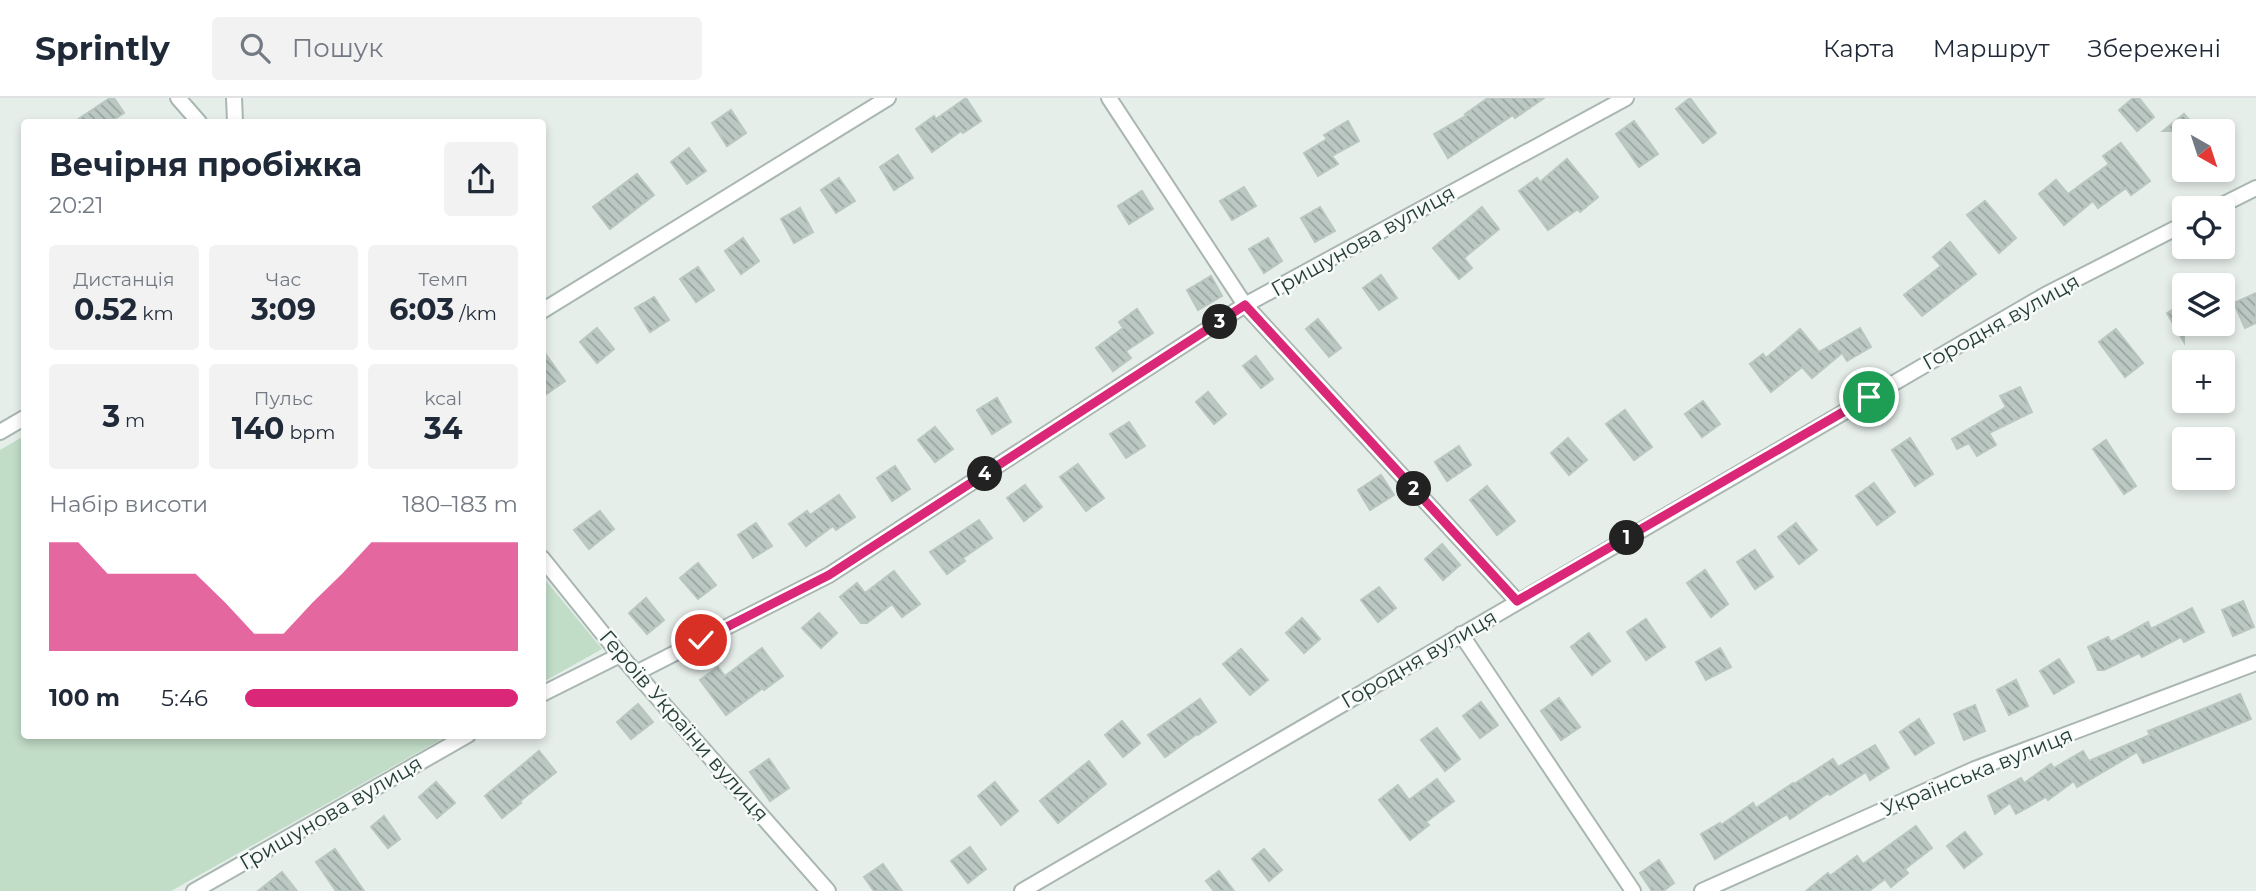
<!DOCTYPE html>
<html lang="uk">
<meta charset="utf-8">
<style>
:root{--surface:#fff;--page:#f2f2f3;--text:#1f2937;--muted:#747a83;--line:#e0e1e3;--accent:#db2777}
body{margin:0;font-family:Montserrat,sans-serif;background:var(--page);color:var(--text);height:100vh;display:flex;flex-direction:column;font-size:26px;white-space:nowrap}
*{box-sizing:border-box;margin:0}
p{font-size:23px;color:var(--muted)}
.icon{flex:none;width:38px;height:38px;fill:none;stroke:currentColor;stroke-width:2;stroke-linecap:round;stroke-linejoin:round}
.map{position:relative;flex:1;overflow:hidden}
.side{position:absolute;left:21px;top:21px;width:525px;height:620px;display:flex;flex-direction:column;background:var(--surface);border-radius:7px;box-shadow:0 4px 10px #0003}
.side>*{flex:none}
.needle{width:46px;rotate:141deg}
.controls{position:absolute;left:2172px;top:21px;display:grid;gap:14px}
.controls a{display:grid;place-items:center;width:63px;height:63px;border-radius:7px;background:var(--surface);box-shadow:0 4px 10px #0003;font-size:35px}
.pin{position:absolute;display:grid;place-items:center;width:60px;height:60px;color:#fff;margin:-30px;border:4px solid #fff;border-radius:50%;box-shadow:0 2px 7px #0007}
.km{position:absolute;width:35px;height:35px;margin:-18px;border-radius:50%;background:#222;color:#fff;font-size:19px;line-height:35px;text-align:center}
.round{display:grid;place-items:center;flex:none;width:74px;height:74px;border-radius:7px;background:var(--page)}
.overview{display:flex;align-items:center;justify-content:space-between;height:119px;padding:0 28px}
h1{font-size:32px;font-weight:700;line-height:52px}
.metrics{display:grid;grid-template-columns:repeat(3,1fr);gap:10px;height:119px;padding:7px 28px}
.metrics div{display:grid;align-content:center;border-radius:7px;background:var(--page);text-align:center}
.metrics b{font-size:30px;font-weight:700}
.metrics small{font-size:19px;font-weight:400}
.metrics p{font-size:19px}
.chart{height:196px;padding:14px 28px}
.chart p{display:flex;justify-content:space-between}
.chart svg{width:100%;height:126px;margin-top:7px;fill:var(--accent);opacity:.7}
ul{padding:0 28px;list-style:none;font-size:23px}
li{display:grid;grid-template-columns:112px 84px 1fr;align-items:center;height:52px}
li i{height:18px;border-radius:9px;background:var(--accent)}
header{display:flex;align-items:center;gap:42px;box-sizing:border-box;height:98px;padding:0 35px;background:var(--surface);border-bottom:2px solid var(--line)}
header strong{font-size:33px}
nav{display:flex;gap:38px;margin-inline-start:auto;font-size:24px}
.search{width:490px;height:63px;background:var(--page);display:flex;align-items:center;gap:18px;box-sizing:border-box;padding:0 24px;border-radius:7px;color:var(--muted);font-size:26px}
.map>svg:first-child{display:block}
.green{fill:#c1dcc7}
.building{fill:url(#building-back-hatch);stroke:#b9c7c0;stroke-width:2}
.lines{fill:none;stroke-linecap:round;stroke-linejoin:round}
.minor-casing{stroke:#a9b6b1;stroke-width:18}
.minor{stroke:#fff;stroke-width:14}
.route-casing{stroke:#fff;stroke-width:14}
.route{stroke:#db2777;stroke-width:9}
.labels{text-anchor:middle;stroke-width:5;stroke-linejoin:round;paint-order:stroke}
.street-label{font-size:21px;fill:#263e37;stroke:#f6faf8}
</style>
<header>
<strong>Sprintly</strong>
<div class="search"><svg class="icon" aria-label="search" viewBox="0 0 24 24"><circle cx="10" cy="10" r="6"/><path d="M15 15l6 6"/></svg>Пошук</div>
<nav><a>Карта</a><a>Маршрут</a><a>Збережені</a></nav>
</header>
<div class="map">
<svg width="2256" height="793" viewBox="0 0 2256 793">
<defs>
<pattern id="building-back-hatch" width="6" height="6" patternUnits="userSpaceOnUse" patternTransform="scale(1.75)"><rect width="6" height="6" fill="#bbc8c3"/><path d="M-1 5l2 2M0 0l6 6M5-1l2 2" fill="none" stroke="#98a49f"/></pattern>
</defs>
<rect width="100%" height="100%" fill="#e6eeea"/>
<g class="green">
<polygon points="24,338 24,637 449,637 171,793 0,793 0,352"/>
<polygon points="543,479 602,551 543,584 542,584"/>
</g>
<g class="building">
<polygon points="110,0 114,0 124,15 110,24 74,24"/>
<polygon points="966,0 981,23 963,35 961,33 932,54 916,31 934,18 936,21"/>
<polygon points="1488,0 1544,0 1515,20 1513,17 1448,60 1434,36 1467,17 1465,16"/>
<polygon points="1690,0 1716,35 1703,45 1676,11"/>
<polygon points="2133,0 2139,0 2154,19 2137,33 2119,12"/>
<polygon points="731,12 746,35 727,48 712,25"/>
<polygon points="2184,16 2199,33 2163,33"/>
<polygon points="1348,23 1359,43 1332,58 1338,66 1318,78 1304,55 1327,41 1324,37"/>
<polygon points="1634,23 1658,56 1639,69 1616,36"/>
<polygon points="2121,45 2150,83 2131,97 2126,90 2098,110 2093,103 2064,127 2039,96 2056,82 2068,96 2109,66 2103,58"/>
<polygon points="689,50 706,73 687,86 671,64"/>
<polygon points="898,57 913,80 894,92 880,69"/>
<polygon points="1567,61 1598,99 1580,114 1578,111 1548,132 1519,93 1537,80 1540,84"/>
<polygon points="637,76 654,97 610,131 593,109"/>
<polygon points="839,80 855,103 836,115 821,92"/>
<polygon points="1244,89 1256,108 1232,122 1220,103"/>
<polygon points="1142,93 1153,111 1129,126 1118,108"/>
<polygon points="1985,103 2016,140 1999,155 1967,117"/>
<polygon points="1320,109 1335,133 1315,144 1301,120"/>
<polygon points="1482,109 1499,131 1464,160 1472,170 1459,181 1433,150"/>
<polygon points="800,110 813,134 794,145 781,121"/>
<polygon points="743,140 759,163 741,176 725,153"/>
<polygon points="1268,140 1282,163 1264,175 1249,151"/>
<polygon points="1950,144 1976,176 1922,218 1904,197 1941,168 1933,159"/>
<polygon points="698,169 714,192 696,204 680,181"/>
<polygon points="1381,177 1397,200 1379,212 1363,190"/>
<polygon points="1211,178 1222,198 1198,212 1187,192"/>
<polygon points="2256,195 2256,225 2245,230 2234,205"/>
<polygon points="654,199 669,222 650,234 635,210"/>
<polygon points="2184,205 2184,244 2167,215"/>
<polygon points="1137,211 1153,235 1126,253 1131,260 1113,273 1096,250 1123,230 1119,224"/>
<polygon points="1318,221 1341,250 1329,259 1306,231"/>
<polygon points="597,230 614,251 597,265 580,244"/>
<polygon points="1860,230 1871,249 1847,263 1842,255 1812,280 1802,269 1771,294 1750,266 1763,256 1766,260 1800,231 1819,254"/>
<polygon points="2116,231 2143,265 2125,279 2099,244"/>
<polygon points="542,251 565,283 542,299"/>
<polygon points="1256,258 1273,281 1261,290 1243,268"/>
<polygon points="2020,289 2032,314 1989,335 1996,347 1977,358 1969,345 1957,351 1952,341 2006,309 2000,298"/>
<polygon points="1208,294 1226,316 1214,326 1196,304"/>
<polygon points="997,300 1011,324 992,336 977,312"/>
<polygon points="1703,303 1720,326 1702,339 1685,316"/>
<polygon points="1625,312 1652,349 1634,362 1606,326"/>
<polygon points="1129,324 1145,348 1126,360 1110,336"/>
<polygon points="935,329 953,351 935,364 918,342"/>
<polygon points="1568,340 1587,362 1569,377 1551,355"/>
<polygon points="1910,340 1933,376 1915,388 1892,352"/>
<polygon points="2106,342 2136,388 2124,396 2093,351"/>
<polygon points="1459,348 1471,367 1447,383 1435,364"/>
<polygon points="1078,366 1104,400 1086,413 1060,379"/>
<polygon points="895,368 910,391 892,403 877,380"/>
<polygon points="1381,377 1394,397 1370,412 1358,392"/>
<polygon points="1874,385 1895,414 1877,427 1856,398"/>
<polygon points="1025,387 1042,409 1024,423 1007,400"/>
<polygon points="1487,388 1515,423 1497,437 1470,402"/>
<polygon points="839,397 855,419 836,432 833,428 806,448 789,426 807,413 810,417"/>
<polygon points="600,413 614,431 589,451 574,432"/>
<polygon points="979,422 992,440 963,460 965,463 947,476 930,454"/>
<polygon points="756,425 772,448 753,460 738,437"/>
<polygon points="1796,425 1817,452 1799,466 1778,439"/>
<polygon points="1442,446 1460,467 1443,482 1425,461"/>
<polygon points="1755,452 1773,479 1755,491 1737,464"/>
<polygon points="698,465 716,487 698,501 680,480"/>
<polygon points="1705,472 1728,506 1711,519 1687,485"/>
<polygon points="894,473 920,506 902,519 892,506 867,525 861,525 840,499 857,485 865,495"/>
<polygon points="1379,489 1396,510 1378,524 1361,502"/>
<polygon points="646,500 664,522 647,536 629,515"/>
<polygon points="2243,503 2254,529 2233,538 2222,512"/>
<polygon points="2192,510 2204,534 2184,544 2181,539 2142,559 2139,555 2104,572 2098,572 2088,549 2108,539 2111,544 2148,524 2151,531"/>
<polygon points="819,515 837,535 821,550 802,530"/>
<polygon points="1302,520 1320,541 1304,555 1286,535"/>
<polygon points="1646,521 1665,549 1646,562 1627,534"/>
<polygon points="1589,535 1610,563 1592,577 1571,549"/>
<polygon points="762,550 783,578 764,592 763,590 726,617 700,582 718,569 725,578"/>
<polygon points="1720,550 1731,569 1706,582 1696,564"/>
<polygon points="1241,551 1268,582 1250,597 1223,566"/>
<polygon points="2059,561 2074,584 2054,596 2040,573"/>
<polygon points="2016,582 2028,608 2009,617 1997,592"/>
<polygon points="2240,596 2251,621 2143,665 2137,654 2077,689 2074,683 2048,702 2046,699 2016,716 2010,705 1995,716 1988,698 2021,680 2024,685 2051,666 2054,670 2083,653 2089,663 2150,637 2148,633"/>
<polygon points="1559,600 1580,629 1561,642 1541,613"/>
<polygon points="1200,601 1216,624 1198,637 1197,636 1165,659 1148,637"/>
<polygon points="1481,604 1498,627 1480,640 1463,618"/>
<polygon points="638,606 653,624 631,641 617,624"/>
<polygon points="1975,607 1985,633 1964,642 1954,616"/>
<polygon points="1919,621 1934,645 1915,657 1900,634"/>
<polygon points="1122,623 1140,645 1123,659 1105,637"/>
<polygon points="1437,630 1460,661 1445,673 1421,642"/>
<polygon points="1875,647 1889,670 1870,682 1866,674 1830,697 1828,695 1790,721 1787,716 1715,761 1701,736 1720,725 1721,727 1753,705 1756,710 1793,685 1794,686 1833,661 1838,669"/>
<polygon points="539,653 556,674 519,704 521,705 502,720 485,698"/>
<polygon points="769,661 789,690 770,703 750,674"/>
<polygon points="1089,663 1106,686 1058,725 1040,703"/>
<polygon points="1437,681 1454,703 1426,724 1429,727 1410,742 1379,702 1398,687 1409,702"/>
<polygon points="436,684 455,705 437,720 419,699"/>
<polygon points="995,684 1018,713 1001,727 978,698"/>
<polygon points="384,718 400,741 388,750 371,729"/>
<polygon points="1916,728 1932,750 1905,771 1908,775 1891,789 1885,781 1869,793 1806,793 1828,775 1830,778 1857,758 1863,766"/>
<polygon points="1965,734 1982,756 1964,770 1947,748"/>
<polygon points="970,749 986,771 968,785 951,763"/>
<polygon points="335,751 364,793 336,793 316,764"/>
<polygon points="1264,751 1282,772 1269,783 1252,761"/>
<polygon points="1659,762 1674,785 1663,793 1652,793 1640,775"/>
<polygon points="883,766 902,793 874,793 864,779"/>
<polygon points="1219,773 1234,793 1214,793 1206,783"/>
<polygon points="282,774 297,793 258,793"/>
</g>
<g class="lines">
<defs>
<g id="minor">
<polyline points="178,0 199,24"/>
<polyline points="234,0 235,24"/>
<polyline points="1109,0 1245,207 1517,503"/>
<polyline points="2216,110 2256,90"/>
<polyline points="542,213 888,0"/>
<polyline points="0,334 24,320"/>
<polyline points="542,460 620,557 828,793"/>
<polyline points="1461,536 1633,793"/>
<polyline points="636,575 829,477 1245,207 1626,0"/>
<polyline points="542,596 620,557"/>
<polyline points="194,793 468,637"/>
<polyline points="1022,793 2045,197 2184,126"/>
<polyline points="1702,793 1975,671 2256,565"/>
</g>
</defs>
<use href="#minor" class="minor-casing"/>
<use href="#minor" class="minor"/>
</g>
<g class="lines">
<defs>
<polyline id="route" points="701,542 829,477 1245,207 1517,503 1869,299"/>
</defs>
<use href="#route" class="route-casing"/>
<use href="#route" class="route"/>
</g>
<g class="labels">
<g class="street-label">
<text transform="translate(1363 143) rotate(-29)" y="7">Гришунова вулиця</text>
<text transform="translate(2001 224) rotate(-29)" y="7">Городня вулиця</text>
<text transform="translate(1419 561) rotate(-30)" y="7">Городня вулиця</text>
<text transform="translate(684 628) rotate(49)" y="7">Героїв України вулиця</text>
<text transform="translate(1977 674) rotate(-22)" y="7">Українська вулиця</text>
<text transform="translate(331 715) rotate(-30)" y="7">Гришунова вулиця</text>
</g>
</g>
</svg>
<div class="controls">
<a><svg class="needle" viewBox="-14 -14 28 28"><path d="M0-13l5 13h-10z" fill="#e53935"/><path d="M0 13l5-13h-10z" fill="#747a83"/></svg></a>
<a><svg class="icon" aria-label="locate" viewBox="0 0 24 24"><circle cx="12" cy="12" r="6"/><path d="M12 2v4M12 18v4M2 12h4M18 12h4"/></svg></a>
<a><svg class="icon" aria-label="layers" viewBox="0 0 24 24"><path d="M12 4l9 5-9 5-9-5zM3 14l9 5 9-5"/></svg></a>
<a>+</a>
<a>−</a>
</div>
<div class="pin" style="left:1869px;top:299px;background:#1e9e55"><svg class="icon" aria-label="arrive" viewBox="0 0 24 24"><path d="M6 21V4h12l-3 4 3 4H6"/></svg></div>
<div class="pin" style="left:701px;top:542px;background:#d93025"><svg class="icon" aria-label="check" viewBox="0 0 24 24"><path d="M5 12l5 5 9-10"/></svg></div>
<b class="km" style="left:1627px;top:440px">1</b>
<b class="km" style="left:1414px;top:391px">2</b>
<b class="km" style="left:1220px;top:224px">3</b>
<b class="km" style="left:985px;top:376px">4</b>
<section class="side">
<div class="overview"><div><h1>Вечірня пробіжка</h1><p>20:21</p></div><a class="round"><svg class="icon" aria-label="share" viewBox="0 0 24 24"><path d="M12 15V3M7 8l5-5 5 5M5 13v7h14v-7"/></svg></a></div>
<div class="metrics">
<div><p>Дистанція</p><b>0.52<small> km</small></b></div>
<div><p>Час</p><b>3:09</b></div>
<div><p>Темп</p><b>6:03<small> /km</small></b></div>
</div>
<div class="metrics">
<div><b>3<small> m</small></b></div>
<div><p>Пульс</p><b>140<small> bpm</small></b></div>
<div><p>kcal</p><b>34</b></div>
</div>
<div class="chart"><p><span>Набір висоти</span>180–183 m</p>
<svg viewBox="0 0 160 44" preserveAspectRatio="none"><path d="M0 44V6L10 6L20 17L30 17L40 17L50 17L60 27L70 38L80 38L90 27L100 17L110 6L120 6L130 6L140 6L150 6L160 6V44z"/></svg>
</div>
<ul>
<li><b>100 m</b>5:46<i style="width:100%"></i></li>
</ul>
</section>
</div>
